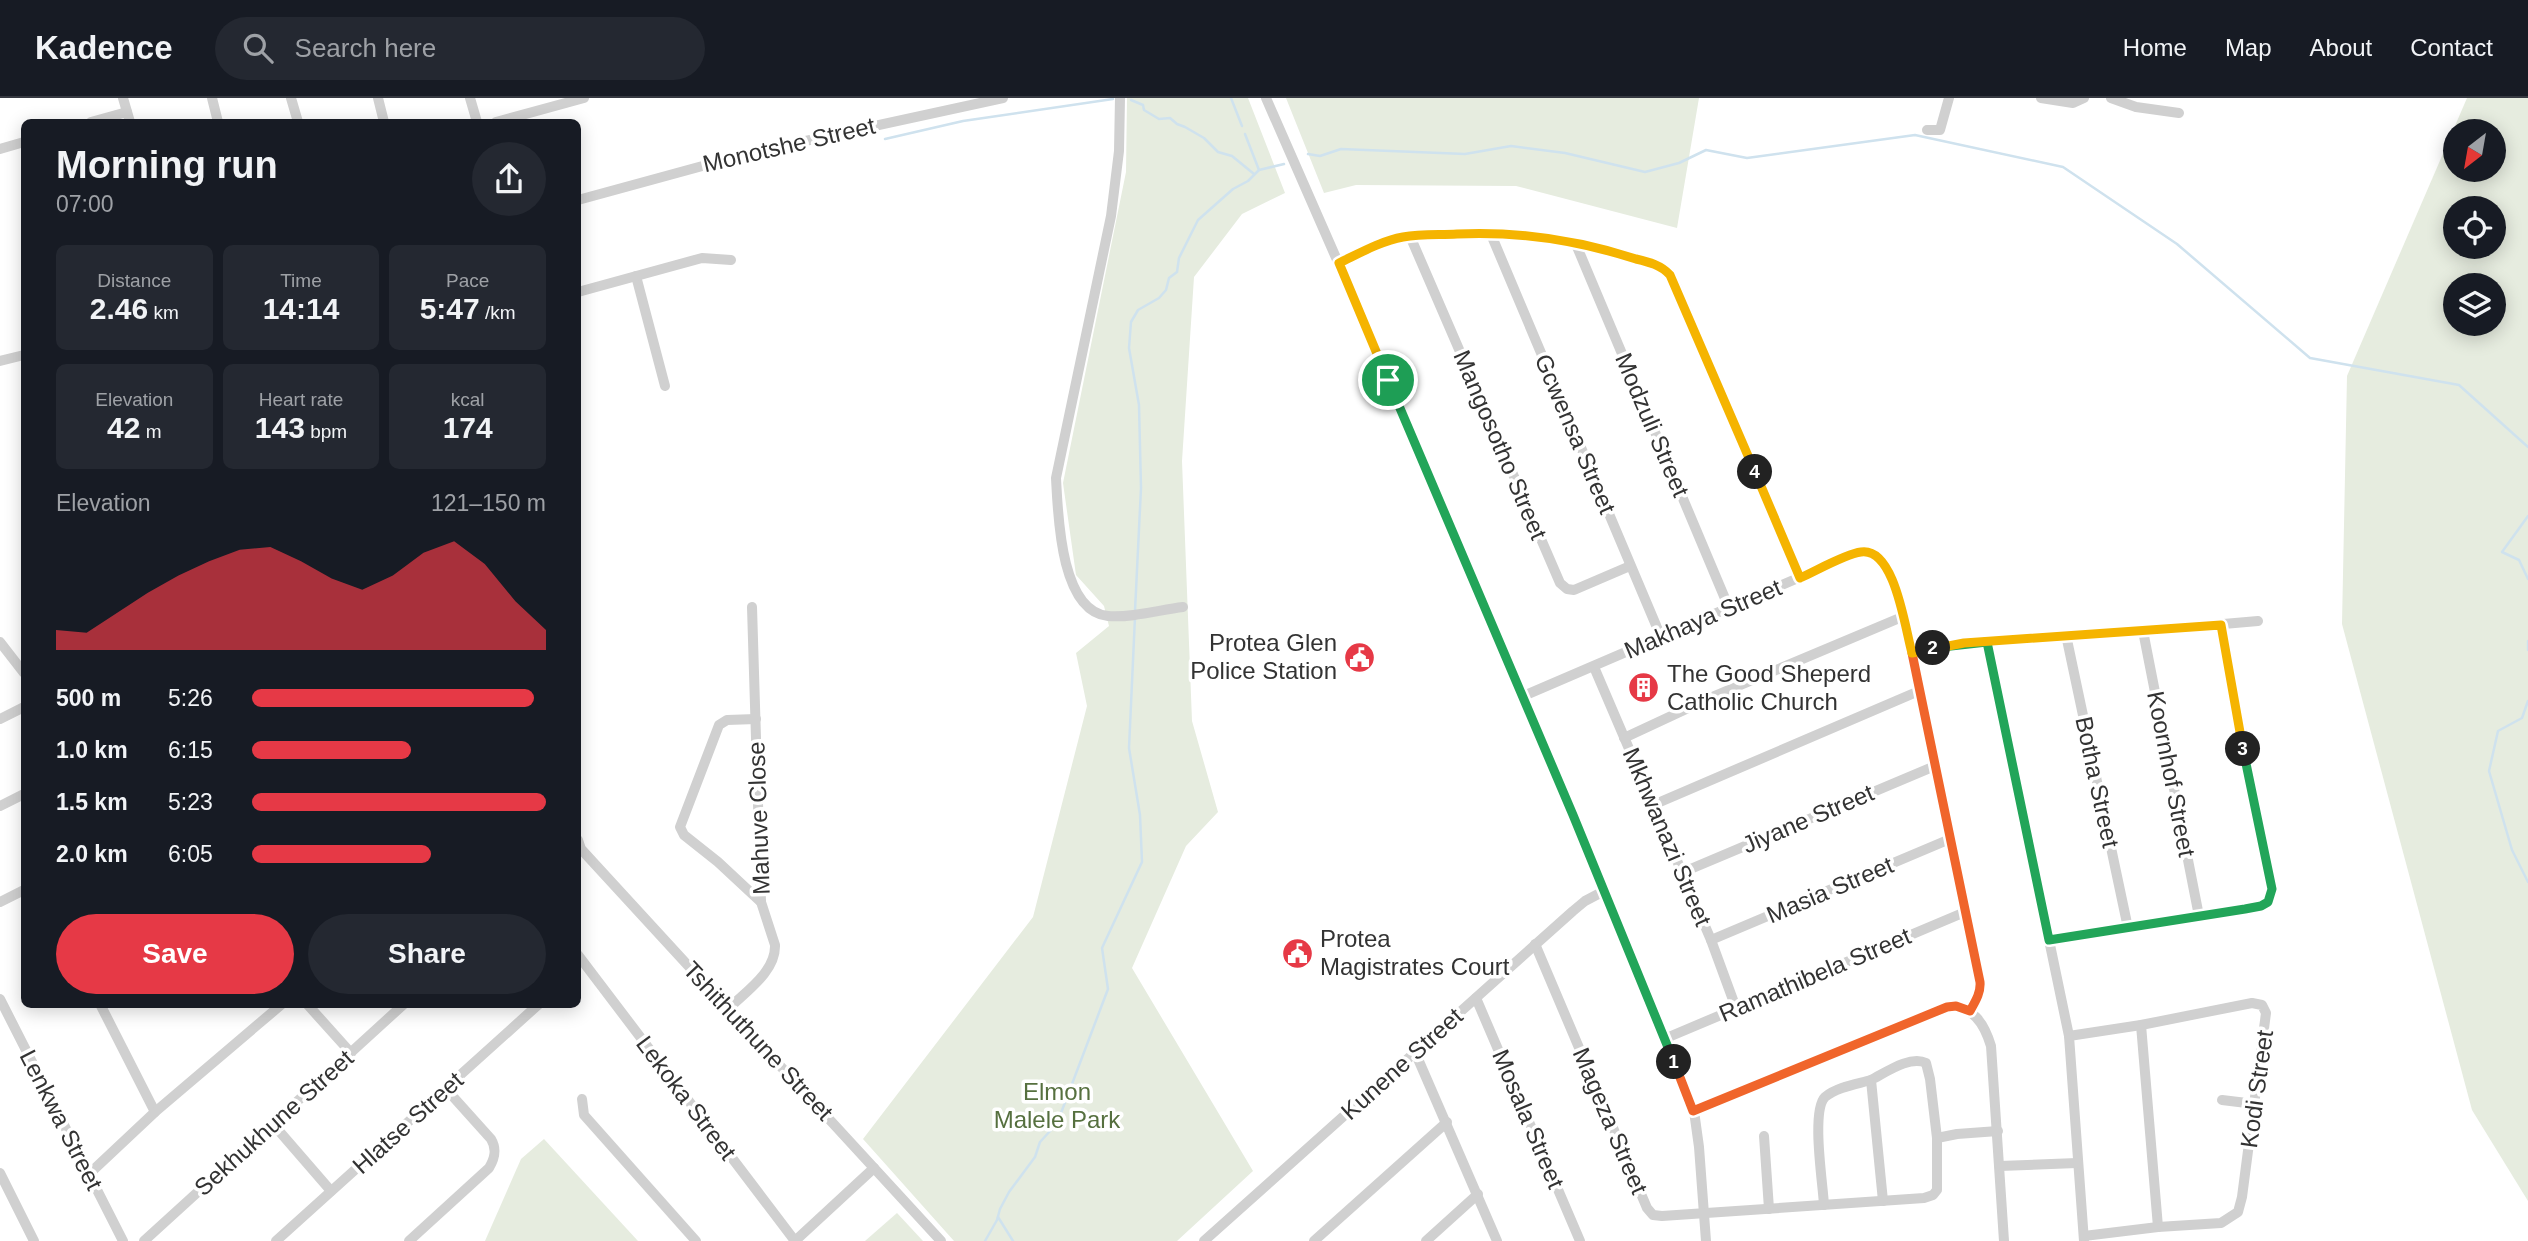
<!DOCTYPE html>
<meta charset="utf-8">
<style>
:root{--surface:#171b24;--page:#242831;--text:#f1f3f6;--muted:#9ea1a6;--line:#363941;--accent:#e63946}
body{margin:0;font-family:Helvetica,sans-serif;background:var(--page);color:var(--text);height:100vh;display:flex;flex-direction:column;font-size:26px;white-space:nowrap}
*{box-sizing:border-box;margin:0}
p{font-size:23px;color:var(--muted)}
.icon{flex:none;width:38px;height:38px;fill:none;stroke:currentColor;stroke-width:2;stroke-linecap:round;stroke-linejoin:round}
.map{position:relative;flex:1;overflow:hidden}
.panel{position:absolute;left:21px;top:21px;width:560px;height:889px;display:flex;flex-direction:column;background:var(--surface);border-radius:10px;box-shadow:0 4px 18px #0003}
.panel>*{flex:none}
.needle{width:46px;rotate:211deg}
.fabs{position:absolute;left:2443px;top:21px;display:grid;gap:14px}
.fabs a{display:grid;place-items:center;width:63px;height:63px;border-radius:50%;background:var(--surface);box-shadow:0 4px 18px #0003;font-size:35px}
.pin{position:absolute;display:grid;place-items:center;width:60px;height:60px;color:#fff;margin:-30px;border:4px solid #fff;border-radius:50%;box-shadow:0 2px 7px #0007}
.km{position:absolute;width:35px;height:35px;margin:-18px;border-radius:50%;background:#222;color:#fff;font-size:19px;line-height:35px;text-align:center}
.round{display:grid;place-items:center;flex:none;width:74px;height:74px;border-radius:37px;background:var(--page)}
.summary{display:flex;align-items:center;justify-content:space-between;height:119px;padding:0 35px}
h1{font-size:38px;font-weight:700;line-height:52px}
.metrics{display:grid;grid-template-columns:repeat(3,1fr);gap:10px;height:119px;padding:7px 35px}
.metrics div{display:grid;align-content:center;border-radius:10px;background:var(--page);text-align:center}
.metrics b{font-size:30px;font-weight:700}
.metrics small{font-size:19px;font-weight:400}
.metrics p{font-size:19px}
.chart{height:196px;padding:14px 35px}
.chart p{display:flex;justify-content:space-between}
.chart svg{width:100%;height:126px;margin-top:7px;fill:var(--accent);opacity:.7}
.primary-button{display:flex;gap:14px;margin-top:auto;padding:14px 35px}
.primary-button a{flex:1;height:80px;border-radius:42px;background:var(--accent);color:#fff;font-size:28px;font-weight:700;line-height:80px;text-align:center}
.primary-button a+a{background:var(--page);color:var(--text)}
ul{padding:0 35px;list-style:none;font-size:23px}
li{display:grid;grid-template-columns:112px 84px 1fr;align-items:center;height:52px}
li i{height:18px;border-radius:9px;background:var(--accent)}
header{display:flex;align-items:center;gap:42px;box-sizing:border-box;height:98px;padding:0 35px;background:var(--surface);border-bottom:2px solid var(--line)}
header strong{font-size:33px}
nav{display:flex;gap:38px;margin-inline-start:auto;font-size:24px}
.search{width:490px;height:63px;background:var(--page);display:flex;align-items:center;gap:18px;box-sizing:border-box;padding:0 24px;border-radius:38px;color:var(--muted);font-size:26px}
.map>svg:first-child{display:block}
.green{fill:#e6ecdf;fill-rule:evenodd}
.lines{fill:none;stroke-linecap:round;stroke-linejoin:round}
.stream{stroke:#cfe2ee;stroke-width:2.5}
.minor{stroke:#d0d0d0;stroke-width:10}
.split-1-casing{stroke:#fff;stroke-width:14}
.split-2-casing{stroke:#fff;stroke-width:14}
.split-3-casing{stroke:#fff;stroke-width:14}
.split-4-casing{stroke:#fff;stroke-width:14}
.split-5-casing{stroke:#fff;stroke-width:14}
.split-1{stroke:#22a559;stroke-width:9}
.split-2{stroke:#f0652b;stroke-width:9}
.split-3{stroke:#22a559;stroke-width:9}
.split-4{stroke:#f5b400;stroke-width:9}
.split-5{stroke:#f5b400;stroke-width:9}
.labels{text-anchor:middle;stroke-width:7;stroke-linejoin:round;paint-order:stroke}
.street-label{font-size:24px;fill:#333;stroke:#fff}
.poi-label{font-size:24px;fill:#333;stroke:#fff;text-anchor:start}
.park-label{font-size:24px;fill:#56703f;stroke:#fff}
</style>
<header>
<strong>Kadence</strong>
<div class="search"><svg class="icon" aria-label="search" viewBox="0 0 24 24"><circle cx="10" cy="10" r="6"/><path d="M15 15l6 6"/></svg>Search here</div>
<nav><a>Home</a><a>Map</a><a>About</a><a>Contact</a></nav>
</header>
<div class="map">
<svg width="2528" height="1143" viewBox="0 0 2528 1143">
<rect width="100%" height="100%" fill="#fff"/>
<g class="green">
<polygon points="1127,0 1248,0 1285,95 1242,116 1194,179 1182,363 1192,623 1218,714 1186,748 1132,870 1253,1073 1177,1143 954,1143 863,1041 1033,819 1087,608 1076,555 1109,528 1104,508 1076,477 1063,385 1126,74"/>
<polygon points="1286,0 1699,0 1677,130 1516,88 1356,87 1324,95"/>
<path d="M2467,0H2528V1103L2472,1012L2342,526L2347,278ZM2494,33V72H2455V33ZM2494,110V149H2455V110ZM2455,187H2494V226H2455Z"/>
<polygon points="544,1041 638,1143 485,1143 521,1061"/>
<polygon points="897,1115 923,1143 865,1143"/>
</g>
<g class="lines">
<g class="stream">
<polyline points="1231,0 1242,28"/>
<polyline points="1131,2 1143,7 1144,12 1159,21 1170,20 1177,26 1185,29 1204,40 1218,54 1232,58 1254,76"/>
<polyline points="1245,36 1259,72"/>
<polyline points="885,41 963,23 1113,1"/>
<polyline points="1308,56 1320,58 1341,51 1465,56 1511,48 1565,55 1645,74 1679,65 1706,52 1747,60 1915,37 2063,69 2177,146 2310,260 2459,287 2528,349"/>
<polyline points="2528,418 2502,454 2519,462 2528,481"/>
<polyline points="1135,513 1141,390 1139,307 1129,250 1131,224 1138,212 1159,200 1166,192 1169,180 1177,174 1179,160 1198,122 1233,91 1248,83 1259,72 1284,66"/>
<polyline points="2528,543 2528,552"/>
<polyline points="2528,603 2522,620 2498,633 2489,673 2512,752 2528,784"/>
<polyline points="998,1119 1013,1143"/>
<polyline points="985,1143 997,1122 1000,1111 1009,1094 1035,1059 1040,1044 1051,1032 1061,1015 1108,891 1102,850 1142,764 1140,717 1129,650 1135,519"/>
</g>
<g class="minor">
<polyline points="123,0 130,24"/>
<polyline points="212,0 218,24"/>
<polyline points="291,0 298,24"/>
<polyline points="378,0 384,24"/>
<polyline points="470,0 477,24"/>
<path d="M1120,0L1119,53L1111,118L1056,380C1058,416 1060,513 1108,518C1132,520 1159,512 1183,509"/>
<polyline points="1266,0 1355,203 1573,717 1694,1013 1699,1049 1706,1143"/>
<polyline points="2041,0 2073,5 2084,0"/>
<polyline points="2111,0 2136,9 2179,15"/>
<polyline points="91,24 127,14"/>
<polyline points="496,24 584,0"/>
<polyline points="1927,32 1940,32 1949,0"/>
<polyline points="0,51 24,44"/>
<polyline points="578,102 750,55 1003,0"/>
<polyline points="1490,134 1661,539"/>
<polyline points="1410,138 1560,485 1567,491 1574,492 1630,468"/>
<polyline points="1575,144 1729,510"/>
<polyline points="1339,165 1379,146 1404,139 1504,135 1575,144 1623,156 1662,170 1670,177 1676,187 1800,480"/>
<polyline points="636,178 665,288"/>
<polyline points="578,194 702,160 731,162"/>
<polyline points="0,263 24,257"/>
<polyline points="2143,533 2199,818"/>
<polyline points="2066,537 2128,830"/>
<polyline points="0,544 24,575"/>
<polyline points="1987,544 2069,938 2084,1143"/>
<polyline points="1912,555 1964,545 2143,533 2258,523"/>
<polyline points="1594,569 1711,842 1736,910"/>
<polyline points="1521,599 1854,456 1869,454 1880,460 1890,477 1899,503 1912,555 1980,884 1980,892 1970,913"/>
<polyline points="0,621 24,609"/>
<polyline points="756,621 727,622 719,627 680,729 684,737 718,764 761,804"/>
<polyline points="1624,640 1712,599 1902,519"/>
<polyline points="1653,707 1919,593"/>
<polyline points="0,708 24,696"/>
<polyline points="578,742 581,751 941,1143"/>
<polyline points="1681,775 1935,668"/>
<polyline points="0,804 24,792"/>
<polyline points="1711,842 1950,741"/>
<path d="M2049,842L2245,811C2259,808 2271,808 2272,791L2221,527"/>
<polyline points="1535,846 1647,1110 1653,1117 1662,1118 1924,1100 1933,1097 1937,1092 1937,1040 1957,1036 1998,1033"/>
<polyline points="578,857 795,1143"/>
<polyline points="1476,900 1580,1143"/>
<polyline points="0,901 123,1143"/>
<polyline points="100,906 155,1014"/>
<polyline points="307,906 351,955"/>
<path d="M727,912C745,894 776,874 775,847L761,804L752,509"/>
<polyline points="2141,927 2158,1129"/>
<polyline points="2069,938 2141,927 2252,905 2262,907 2266,915 2242,1099 2238,1114 2221,1125 2158,1129 2084,1138"/>
<polyline points="1664,941 1965,814"/>
<polyline points="1415,954 1497,1143"/>
<polyline points="582,1001 584,1017 696,1143"/>
<polyline points="2222,1002 2255,1006"/>
<path d="M1694,1013L1946,909C1973,907 1984,925 1991,948L2004,1143"/>
<polyline points="273,1026 331,1093"/>
<polyline points="1764,1038 1769,1111"/>
<polyline points="2000,1068 2077,1065"/>
<polyline points="0,1075 34,1143"/>
<polyline points="89,1076 155,1014 282,906"/>
<path d="M1883,1103L1871,982C1885,975 1910,957 1926,965L1930,981L1937,1040"/>
<path d="M1824,1107C1823,1086 1811,1013 1825,999C1837,989 1857,986 1871,982"/>
<polyline points="144,1143 404,906"/>
<polyline points="276,1143 539,906"/>
<path d="M409,1143L489,1070C495,1060 497,1051 491,1041L447,992"/>
<polyline points="795,1143 874,1070"/>
<polyline points="1204,1143 1573,813 1585,803 1604,793"/>
<polyline points="1314,1143 1447,1024"/>
<polyline points="1426,1143 1478,1096"/>
</g>
</g>
<g class="lines">
<defs>
<polyline id="split-1" points="1388,282 1573,717 1674,964"/>
<path id="split-2" d="M1674,964L1693,1013L1947,909L1956,908L1970,913C1975,904 1981,895 1980,884L1912,555L1933,550"/>
<polyline id="split-3" points="1933,550 1987,544 2049,842 2245,811 2261,808 2268,804 2272,791 2243,651"/>
<path id="split-4" d="M1755,374L1800,480C1816,473 1845,456 1861,454C1895,449 1905,531 1912,555L1964,545L2221,527L2243,651"/>
<path id="split-5" d="M1388,282L1339,165C1360,155 1381,143 1403,139C1421,136 1439,137 1457,136C1519,133 1577,142 1636,161C1649,164 1661,167 1670,177L1755,374"/>
</defs>
<use href="#split-1" class="split-1-casing"/>
<use href="#split-2" class="split-2-casing"/>
<use href="#split-3" class="split-3-casing"/>
<use href="#split-4" class="split-4-casing"/>
<use href="#split-5" class="split-5-casing"/>
<use href="#split-1" class="split-1"/>
<use href="#split-2" class="split-2"/>
<use href="#split-3" class="split-3"/>
<use href="#split-4" class="split-4"/>
<use href="#split-5" class="split-5"/>
</g>
<defs>
<symbol id="civic-disc" viewBox="-11 -11 22 22"><circle r="9.5" fill="#e63946" stroke="#fff"/><path d="M-.6-6.5H3V-4.5H.6V-3L4-1V1h2V6H-6V1h2V-1L-.6-3ZM-1.2 2.5V6h2.4V2.5Z" fill="#fff"/></symbol>
<symbol id="building-disc" viewBox="-11 -11 22 22"><circle r="9.5" fill="#e63946" stroke="#fff"/><path d="M-4-6H4V6H1V3H-1V6H-4ZM-2.5-4.3h1.7v1.8h-1.7ZM.8-4.3h1.7v1.8H.8ZM-2.5-1h1.7V.8h-1.7ZM.8-1h1.7V.8H.8Z" fill="#fff"/></symbol>
</defs>
<g fill-rule="evenodd">
<use href="#civic-disc" x="1342" y="542" width="35" height="35"/>
<use href="#building-disc" x="1626" y="572" width="35" height="35"/>
<use href="#civic-disc" x="1280" y="838" width="35" height="35"/>
</g>
<g class="labels">
<g class="street-label">
<text transform="translate(789 47) rotate(-13)" y="8">Monotshe Street</text>
<text transform="translate(1652 327) rotate(67)" y="8">Modzuli Street</text>
<text transform="translate(1575 336) rotate(67)" y="8">Gcwensa Street</text>
<text transform="translate(1500 347) rotate(67)" y="8">Mangosotho Street</text>
<text transform="translate(1703 521) rotate(-23)" y="8">Makhaya Street</text>
<text transform="translate(2171 676) rotate(79)" y="8">Koornhof Street</text>
<text transform="translate(2097 684) rotate(78)" y="8">Botha Street</text>
<text transform="translate(759 720) rotate(-92)" y="8">Mahuve Close</text>
<text transform="translate(1808 721) rotate(-23)" y="8">Jiyane Street</text>
<text transform="translate(1667 739) rotate(67)" y="8">Mkhwanazi Street</text>
<text transform="translate(1830 792) rotate(-23)" y="8">Masia Street</text>
<text transform="translate(1815 877) rotate(-23)" y="8">Ramathibela Street</text>
<text transform="translate(758 943) rotate(47)" y="8">Tshithuthune Street</text>
<text transform="translate(1402 966) rotate(-42)" y="8">Kunene Street</text>
<text transform="translate(2257 991) rotate(-82)" y="8">Kodi Street</text>
<text transform="translate(686 1000) rotate(53)" y="8">Lekoka Street</text>
<text transform="translate(1528 1021) rotate(67)" y="8">Mosala Street</text>
<text transform="translate(61 1022) rotate(63)" y="8">Lenkwa Street</text>
<text transform="translate(1610 1023) rotate(67)" y="8">Mageza Street</text>
<text transform="translate(274 1025) rotate(-42)" y="8">Sekhukhune Street</text>
<text transform="translate(408 1025) rotate(-42)" y="8">Hlatse Street</text>
</g>
<g class="poi-label">
<text x="1337" y="553" text-anchor="end">Protea Glen<tspan x="1337" dy="28">Police Station</tspan></text>
<text x="1667" y="584">The Good Sheperd<tspan x="1667" dy="28">Catholic Church</tspan></text>
<text x="1320" y="849">Protea<tspan x="1320" dy="28">Magistrates Court</tspan></text>
</g>
<g class="park-label">
<text x="1057" y="1002">Elmon<tspan x="1057" dy="28">Malele Park</tspan></text>
</g>
</g>
</svg>
<div class="fabs">
<a><svg class="needle" viewBox="-14 -14 28 28"><path d="M0-13l5 13h-10z" fill="#e53935"/><path d="M0 13l5-13h-10z" fill="#9ea1a6"/></svg></a>
<a><svg class="icon" aria-label="locate" viewBox="0 0 24 24"><circle cx="12" cy="12" r="6"/><path d="M12 2v4M12 18v4M2 12h4M18 12h4"/></svg></a>
<a><svg class="icon" aria-label="layers" viewBox="0 0 24 24"><path d="M12 4l9 5-9 5-9-5zM3 14l9 5 9-5"/></svg></a>
</div>
<div class="pin" style="left:1388px;top:282px;background:#1e9e55"><svg class="icon" aria-label="arrive" viewBox="0 0 24 24"><path d="M6 21V4h12l-3 4 3 4H6"/></svg></div>
<b class="km" style="left:1674px;top:964px">1</b>
<b class="km" style="left:1933px;top:550px">2</b>
<b class="km" style="left:2243px;top:651px">3</b>
<b class="km" style="left:1755px;top:374px">4</b>
<section class="panel">
<div class="summary"><div><h1>Morning run</h1><p>07:00</p></div><a class="round"><svg class="icon" aria-label="share" viewBox="0 0 24 24"><path d="M12 15V3M7 8l5-5 5 5M5 13v7h14v-7"/></svg></a></div>
<div class="metrics">
<div><p>Distance</p><b>2.46<small> km</small></b></div>
<div><p>Time</p><b>14:14</b></div>
<div><p>Pace</p><b>5:47<small> /km</small></b></div>
</div>
<div class="metrics">
<div><p>Elevation</p><b>42<small> m</small></b></div>
<div><p>Heart rate</p><b>143<small> bpm</small></b></div>
<div><p>kcal</p><b>174</b></div>
</div>
<div class="chart"><p><span>Elevation</span>121–150 m</p>
<svg viewBox="0 0 160 44" preserveAspectRatio="none"><path d="M0 44V37L10 38L20 31L30 24L40 18L50 13L60 9L70 8L80 13L90 19L100 23L110 18L120 10L130 6L140 14L150 27L160 37V44z"/></svg>
</div>
<ul>
<li><b>500 m</b>5:26<i style="width:96%"></i></li>
<li><b>1.0 km</b>6:15<i style="width:54%"></i></li>
<li><b>1.5 km</b>5:23<i style="width:100%"></i></li>
<li><b>2.0 km</b>6:05<i style="width:61%"></i></li>
</ul>
<div class="primary-button"><a>Save</a><a>Share</a></div>
</section>
</div>
